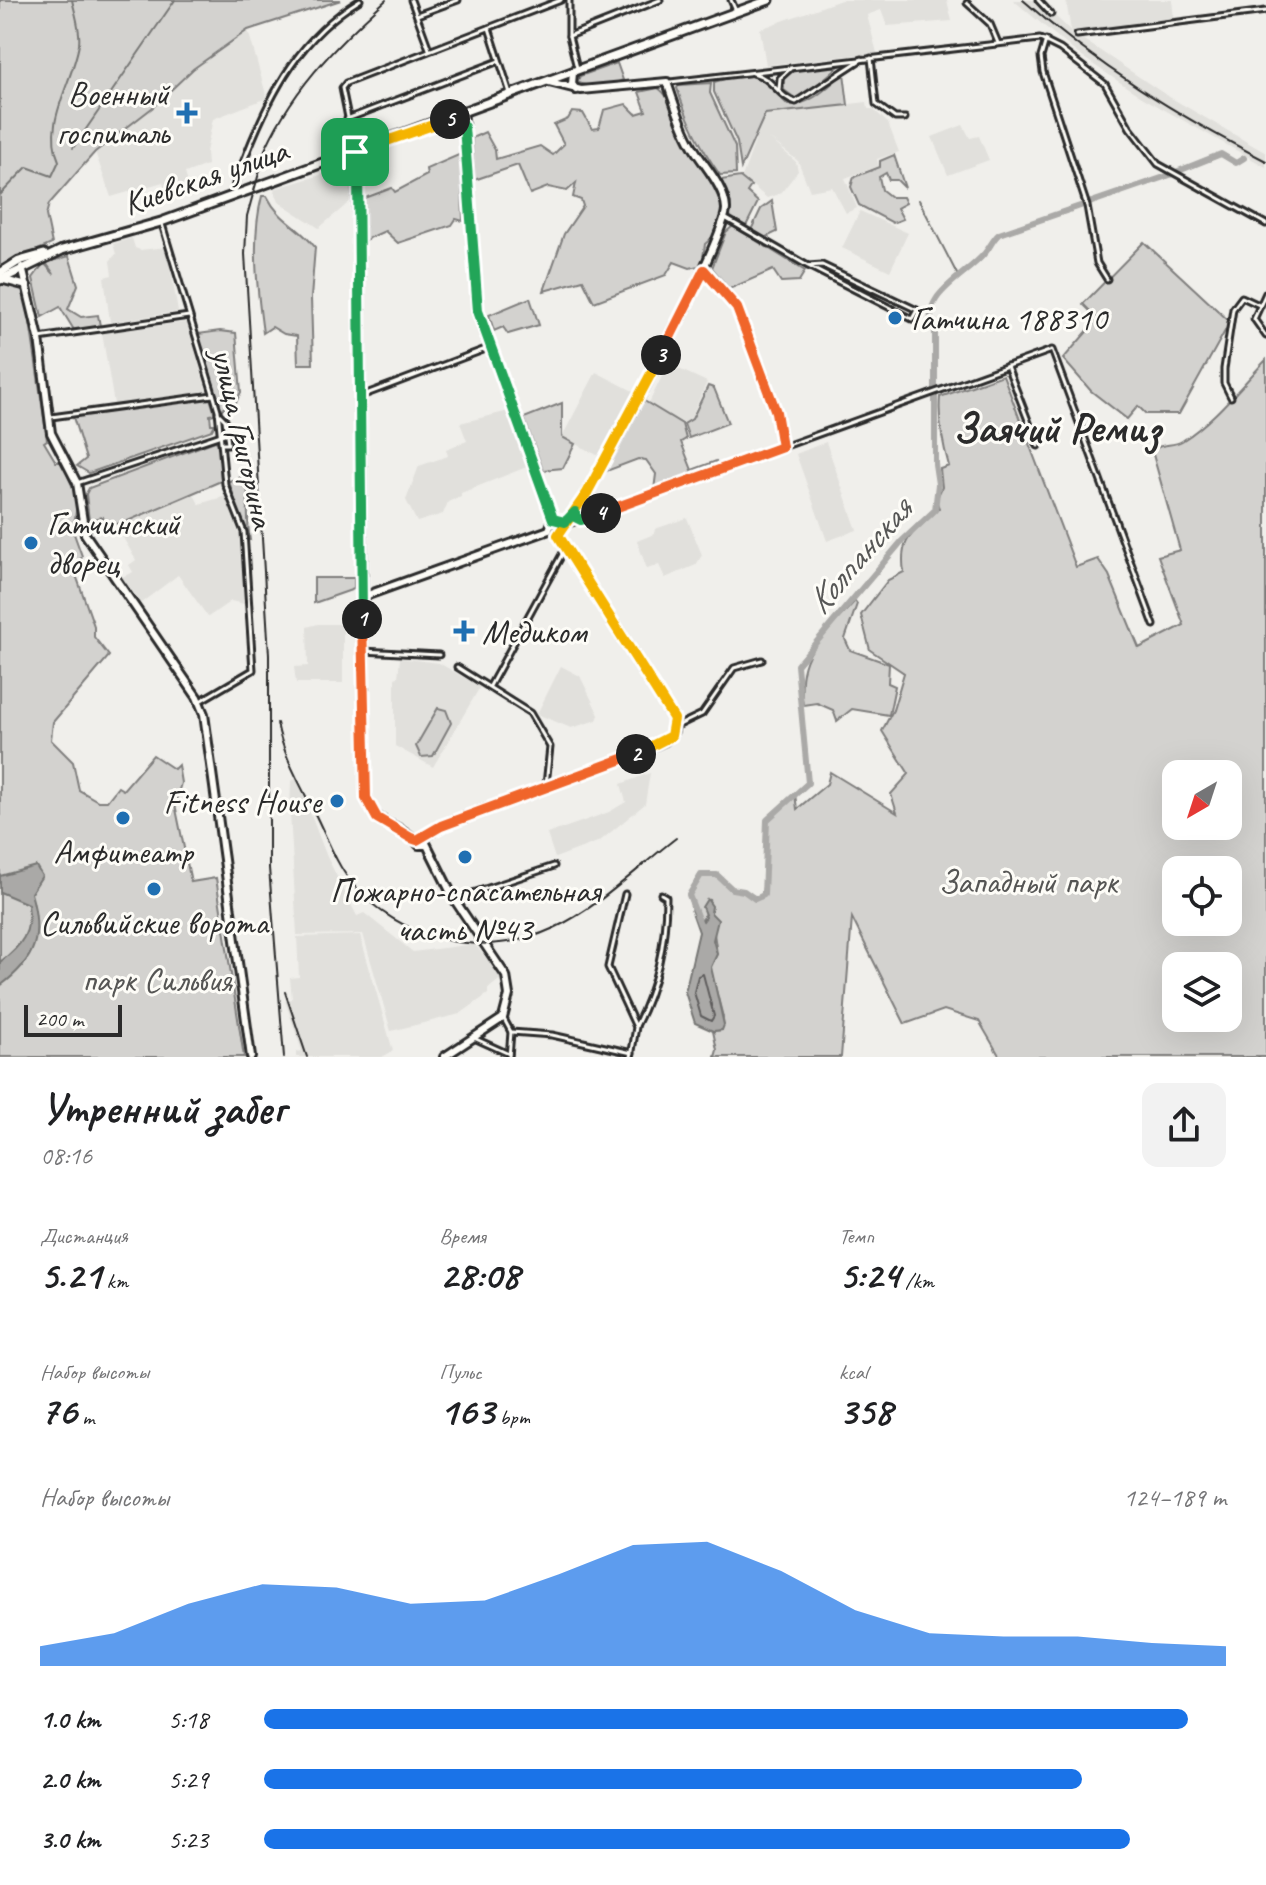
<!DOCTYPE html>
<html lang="ru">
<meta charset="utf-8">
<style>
:root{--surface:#fff;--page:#f2f2f2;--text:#202124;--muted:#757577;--accent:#1a73e8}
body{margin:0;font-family:Caveat,sans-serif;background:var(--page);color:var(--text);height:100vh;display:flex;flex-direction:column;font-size:30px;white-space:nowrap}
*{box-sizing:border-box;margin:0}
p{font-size:26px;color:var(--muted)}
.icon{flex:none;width:44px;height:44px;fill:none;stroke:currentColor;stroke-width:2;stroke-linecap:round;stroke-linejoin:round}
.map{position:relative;height:1057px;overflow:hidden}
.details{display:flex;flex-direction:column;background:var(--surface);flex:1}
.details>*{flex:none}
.needle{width:52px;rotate:219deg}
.tools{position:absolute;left:1162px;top:760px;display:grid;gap:16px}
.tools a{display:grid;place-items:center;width:80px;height:80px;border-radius:16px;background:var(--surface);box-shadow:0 8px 32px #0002;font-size:40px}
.scale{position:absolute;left:24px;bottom:20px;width:98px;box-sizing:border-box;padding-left:8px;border:4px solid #2b2b2b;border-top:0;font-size:22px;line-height:28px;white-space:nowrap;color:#2b2b2b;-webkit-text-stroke:6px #fdfcf7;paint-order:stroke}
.pin{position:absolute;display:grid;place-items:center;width:68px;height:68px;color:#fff;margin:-34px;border-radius:16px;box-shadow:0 4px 12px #0006}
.km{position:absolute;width:40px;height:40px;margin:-20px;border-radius:50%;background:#222;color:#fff;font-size:22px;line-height:40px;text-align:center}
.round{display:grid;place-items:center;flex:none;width:84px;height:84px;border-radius:16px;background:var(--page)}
.overview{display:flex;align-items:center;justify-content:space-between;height:136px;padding:0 40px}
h1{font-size:44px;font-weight:700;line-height:60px}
.figures{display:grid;grid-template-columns:repeat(3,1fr);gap:12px;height:136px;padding:8px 40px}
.figures div{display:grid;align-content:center}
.figures b{font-size:40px;font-weight:700}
.figures small{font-size:22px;font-weight:400}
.figures p{font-size:22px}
.chart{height:224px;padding:16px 40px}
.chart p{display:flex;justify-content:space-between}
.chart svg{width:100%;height:144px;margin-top:8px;fill:var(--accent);opacity:.7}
ul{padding:0 40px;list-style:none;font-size:26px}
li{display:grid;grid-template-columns:128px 96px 1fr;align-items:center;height:60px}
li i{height:20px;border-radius:10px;background:var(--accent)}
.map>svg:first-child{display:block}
.built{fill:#e1e0dc}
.green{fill:#d3d2cf;stroke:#7f7e7d;stroke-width:2;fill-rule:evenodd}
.water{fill:#aaa9a7;stroke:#777775;stroke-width:2}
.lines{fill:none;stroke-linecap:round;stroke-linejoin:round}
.shore{stroke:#5e5d5d;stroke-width:2}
.stream{stroke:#777775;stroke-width:2}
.river{stroke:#aaa9a7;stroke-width:6}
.street-casing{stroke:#2b2b2b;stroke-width:9}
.secondary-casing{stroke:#2b2b2b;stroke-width:12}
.primary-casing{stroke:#2b2b2b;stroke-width:13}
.street{stroke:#fdfcf7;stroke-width:3}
.secondary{stroke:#fdfcf7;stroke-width:6}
.primary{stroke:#fdfcf7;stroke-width:7}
.rail{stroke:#2b2b2b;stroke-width:2}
.split-1-casing{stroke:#fff;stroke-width:16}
.split-2-casing{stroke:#fff;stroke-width:16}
.split-3-casing{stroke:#fff;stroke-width:16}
.split-4-casing{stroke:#fff;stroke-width:16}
.split-5-casing{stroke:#fff;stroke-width:16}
.split-6-casing{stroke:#fff;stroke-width:16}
.split-1{stroke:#22a559;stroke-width:10}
.split-2{stroke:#f0652b;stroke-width:10}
.split-3{stroke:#f5b400;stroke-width:10}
.split-4{stroke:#f0652b;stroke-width:10}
.split-5{stroke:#22a559;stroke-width:10}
.split-6{stroke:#f5b400;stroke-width:10}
.poi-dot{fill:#1f6fb2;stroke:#fdfcf7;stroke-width:3}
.labels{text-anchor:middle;stroke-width:6;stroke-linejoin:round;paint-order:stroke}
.poi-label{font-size:34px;fill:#2b2b2b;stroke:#fdfcf7;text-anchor:start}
.street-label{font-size:34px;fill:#2b2b2b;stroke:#fdfcf7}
.park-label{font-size:34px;fill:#555554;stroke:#fdfcf7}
.water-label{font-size:36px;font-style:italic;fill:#575756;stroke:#fdfcf7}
.district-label{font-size:42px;font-weight:bold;fill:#2b2b2b;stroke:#fdfcf7}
</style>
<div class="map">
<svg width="1266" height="1057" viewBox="0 0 1266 1057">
<rect width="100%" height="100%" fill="#f0efeb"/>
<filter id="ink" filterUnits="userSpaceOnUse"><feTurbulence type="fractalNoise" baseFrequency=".0125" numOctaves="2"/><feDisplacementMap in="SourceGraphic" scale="16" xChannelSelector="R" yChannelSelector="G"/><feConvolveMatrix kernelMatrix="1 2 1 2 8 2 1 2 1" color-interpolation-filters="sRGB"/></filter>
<g filter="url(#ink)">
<g class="built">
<polygon points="841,0 947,0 952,21 887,26 881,10 867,15 877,53 766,65 760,29"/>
<polygon points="1013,0 1038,0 1071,31 1066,0 1172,0 1174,19 1072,32 1166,95 1266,153 1266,167 1140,96 1078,54"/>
<polygon points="248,30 267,98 213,119 206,152 207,165 185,173 188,183 165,190 163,182 111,197 95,152 152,108 193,69"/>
<polygon points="867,102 868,109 873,109 888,123 899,152 877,159 879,166 845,178 857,208 846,213 832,187 810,191 798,161 769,138 796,162 798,171 781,193 767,198 742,177 765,114"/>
<polygon points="963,125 970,138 979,136 989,160 948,175 932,137"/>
<polygon points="347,167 352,181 352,200 319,228 279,202 274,189"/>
<polygon points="860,211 908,233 890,271 842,248"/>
<polygon points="132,238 135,248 140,250 167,247 178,312 110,322 104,277 112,275 110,261 116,254 113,244"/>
<polygon points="187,322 207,392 114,404 102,333"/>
<polygon points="668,364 707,382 690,420 684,423 648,405"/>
<polygon points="596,372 633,391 599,456 562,437"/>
<polygon points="509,411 529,466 461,493 461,496 448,502 443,514 417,522 406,500 419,466 448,456 446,449 467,441 460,423"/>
<polygon points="826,442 857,530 827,541 796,454"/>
<polygon points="194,494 199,504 226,496 242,544 244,604 231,601 208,617 178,575 141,603 122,577 133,572 129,565 136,560 118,529 124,523"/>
<polygon points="687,518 702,555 696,565 665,578 659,565 647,569 637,541 654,534 655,529"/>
<polygon points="318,624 343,624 343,683 296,683 294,667 308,666 307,627"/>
<polygon points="400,658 439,663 480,687 433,767 395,746 395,678 398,677"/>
<polygon points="561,666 580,676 599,715 597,720 571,728 537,714"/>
<polygon points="650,773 645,804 600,841 555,858 547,834 609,812 626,802 621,784"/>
<polygon points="297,779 327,857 357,916 364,913 413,952 474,944 503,977 488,989 488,994 460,1014 391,1031 363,934 297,935 290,813 291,781"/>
<polygon points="360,935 393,1051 382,1057 296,1057 296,1052 302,1051 285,1001 292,999 290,978 299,977 297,937"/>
</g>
<g class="green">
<polygon points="0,0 341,0 248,30 193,69 152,108 95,152 49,204 46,215 52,244 0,266"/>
<path d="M617,63L623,80C611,86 588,88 577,82L580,76Z"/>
<polygon points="839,66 804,96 795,98 784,90 784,78 792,70"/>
<path d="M844,73L848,105L765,114L741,168L737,142L714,92V82C760,68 758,77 788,105C811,106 828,86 844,73Z"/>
<path d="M711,83L710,93L735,147L736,174L720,175C701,148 687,120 677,88L679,85Z"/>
<path d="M658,88C669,95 671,108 676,120C684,142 722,193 722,211C722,224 715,236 705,244L702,265L690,268L674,262L666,275L594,302L583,280L544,291L564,234L583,206L581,200L573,197L576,183L567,191L548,187L530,194L518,165L474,180L472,138L485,132L495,150L496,159L540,146L553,155L564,144L554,125L568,119L572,112L583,113L592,129L599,128L604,110L626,104L636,114L646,111L639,92Z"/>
<polygon points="461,154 463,221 456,219 452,225 398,243 385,231 365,240 365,198 392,188 395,192 427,175 426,169"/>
<polygon points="894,155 905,188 897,180 889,180 886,173 879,177 882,190 891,197 903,197 906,203 897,208 903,219 893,223 859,205 851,187 854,177 880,167 880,161"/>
<polygon points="740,177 751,186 747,192 758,202 745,228 730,219 731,203 721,180"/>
<path d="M262,196H267C280,222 298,225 315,247L311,298L313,364H298L297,336L284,334L272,327L263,333C257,289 251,238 262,196Z"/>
<polygon points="772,201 777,232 764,238 751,230 761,209"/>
<polygon points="733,226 805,271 799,281 781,282 773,270 729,289 712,268 726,232"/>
<polygon points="1144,242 1230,322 1179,414 1146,414 1138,406 1127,419 1091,391 1063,359 1098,319 1083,304"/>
<polygon points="69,256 78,285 68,309 81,317 98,315 100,326 74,330 60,307 42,317 33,278 44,263 54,274 46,263"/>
<polygon points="0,284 21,284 26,294 45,425 47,440 44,442 56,462 62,462 78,499 73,531 82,556 76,575 94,626 94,637 109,656 53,722 51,740 73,762 79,790 98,801 107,801 118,787 123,790 153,755 174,769 178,765 181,783 175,804 191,882 216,878 244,1057 0,1057"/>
<polygon points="530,298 539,325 508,334 503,327 494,331 489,315"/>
<polygon points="220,331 236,333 241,392 235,404 221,409 198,334"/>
<path d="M1266,360V1057H1000L979,1021L944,1010L905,1024L852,918L841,1057H715L717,1050L713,1031L722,1030L723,1017L710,967L717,954L709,899L702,922L692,910L689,898L701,875H717L732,889L761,898L765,876L767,820L795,794L797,809L827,784L830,772L897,813L891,794L909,774L882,731L893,710L904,673L870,650L861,615L888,580L904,572C898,534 918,532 939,508L936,500L942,487L940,469L949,466C943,445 938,419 940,397L1003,375L1076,567L1098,559L1109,575L1139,648L1184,625L1158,556L1180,550L1152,451C1162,442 1172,447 1182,441C1214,421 1240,387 1266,360ZM1176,774H1228V826H1176ZM1176,870H1228V922H1176ZM1176,966H1228V1018H1176Z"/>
<polygon points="708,386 714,388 728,423 689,438 684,424 692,419"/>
<polygon points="210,398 215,414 210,415 211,424 215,424 212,430 89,473 77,466 86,459 73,417"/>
<polygon points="641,399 682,424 686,439 681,442 692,470 716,461 717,468 654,490 656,474 646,460 638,459 604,472"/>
<polygon points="562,403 562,437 575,444 563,468 543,470 524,418"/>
<polygon points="215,441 219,443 221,481 123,523 105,525 103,517 93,519 95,529 90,530 86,494 89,488"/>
<path d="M241,477H247C249,499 246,519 250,540H247L229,481Z"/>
<polygon points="314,578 354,578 354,589 314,603"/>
<path d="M855,601L857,604L845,639L850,650L889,664L888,683L895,686L889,715L852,709L837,721L833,710L817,703L803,705C795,652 822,638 855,601Z"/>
<polygon points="438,708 446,710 451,723 433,756 421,757 416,746"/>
</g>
<g class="water">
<path d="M36,866L42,876L31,893C43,935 37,959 0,986V962C22,945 32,933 28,904L0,892V876Z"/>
<polygon points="707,899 712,906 711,913 718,920 713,940 717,954 711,967 724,1025 722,1030 713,1031 695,1023 685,992 699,932 692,912 703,921 706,917 702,907"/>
</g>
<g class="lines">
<polygon class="shore" points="703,974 714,1016 711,1021 701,1016 694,992 698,976"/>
<g class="stream">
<polyline points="73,148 175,0"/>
<path d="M0,195L27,167L52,176L59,161C42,123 73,82 79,44C81,31 75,13 72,0"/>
<polyline points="919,200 959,278"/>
</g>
<g class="river">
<polyline points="1176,172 1221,154 1236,163 1244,158"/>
<path d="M700,924L689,895L701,875H717L732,889L744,891L755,899L764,895L767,820L808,783L797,665L902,541L935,510L938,484L935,464V331C916,297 965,277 984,254C990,248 992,240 999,234L1173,174"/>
</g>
<defs>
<g id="street">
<polyline points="411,0 429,49"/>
<polyline points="569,0 569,36 577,68"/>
<polyline points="731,0 736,11"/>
<polyline points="1038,0 1051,14"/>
<polyline points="967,3 990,24 998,43"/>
<polyline points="417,15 458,0"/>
<polyline points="489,28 510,93"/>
<polyline points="1077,35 1266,11"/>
<polyline points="569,36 660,0"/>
<polyline points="1046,40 1041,57 1043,72 1087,206 1097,263 1107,279"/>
<polyline points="871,58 876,104 895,118 905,118"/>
<path d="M753,73C773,78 778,97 796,102L862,59"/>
<polyline points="670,82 1040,39 1060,49 1105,84 1130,128 1158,164 1266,224"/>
<polyline points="779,89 780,78 790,69"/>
<polyline points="465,114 478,311 553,519"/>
<polyline points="347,119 499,61"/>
<polyline points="355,152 342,88 346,83 561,0"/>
<path d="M234,194C233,181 243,165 247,153C272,90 301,36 360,0"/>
<polyline points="725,218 808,266 822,265 917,310 912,319 808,266"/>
<polyline points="162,224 218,410 225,484 244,532 253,670 200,701"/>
<polyline points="705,271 737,308 776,412 782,447"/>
<polyline points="1266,293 1254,319 1266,336"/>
<polyline points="39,338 189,316"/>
<polyline points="1007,366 1038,446"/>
<polyline points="361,396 491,347"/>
<polyline points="1231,397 1224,383 1224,369 1233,309 1242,297 1259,305"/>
<polyline points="218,413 225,420 228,444 222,444"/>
<polyline points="51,417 213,395"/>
<polyline points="77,483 227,433"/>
<polyline points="566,525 1052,350 1154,625"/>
<polyline points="363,651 439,655"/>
<polyline points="457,667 530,713 550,747 546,785"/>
<polyline points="490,686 565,549"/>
<polyline points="675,727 702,714 734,668 762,660"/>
<polyline points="625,894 608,967 636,1027 631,1057"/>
<polyline points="455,899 554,866"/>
<polyline points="504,1019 511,1032 509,1057"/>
<path d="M636,1026C657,985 666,942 666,897L661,894"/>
<polyline points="511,1032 552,1035 632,1053"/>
<polyline points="476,1039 509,1054"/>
</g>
<g id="secondary">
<polyline points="573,73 572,84 576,90"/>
<path d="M549,82L581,90L667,82C674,103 681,126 692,145C702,164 725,186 726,209C726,237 587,507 565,522"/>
<path d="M355,152L359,243L365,787C370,831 401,819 419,845H425"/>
<polyline points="22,267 39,338 51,433 77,483 85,534 197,697 204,714 251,1057"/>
<polyline points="4,280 27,286"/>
<polyline points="549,530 553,519 565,522"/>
<polyline points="362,597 549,530"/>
<polyline points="425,837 441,826 636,754 665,741 674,731 674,719 558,535"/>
<polyline points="426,843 454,899 506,976 509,995 503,1018 444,1057"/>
</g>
<g id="primary">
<polyline points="0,273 19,261 44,254"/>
<polyline points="0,280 62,250 161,222 769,0"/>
</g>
</defs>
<use href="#street" class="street-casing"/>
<use href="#secondary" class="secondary-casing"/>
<use href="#primary" class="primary-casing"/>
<use href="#street" class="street"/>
<use href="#secondary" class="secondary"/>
<use href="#primary" class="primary"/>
<g class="rail">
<path d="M1023,0C1097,66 1179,116 1266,161"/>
<polyline points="266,148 247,216 245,254 269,655 269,868 284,1057"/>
<path d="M261,159C288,93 334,47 386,0"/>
<path d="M277,723C283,755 300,784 314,812C326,835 335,862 351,882C398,941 485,961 554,928C598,908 637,868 676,838"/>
<polyline points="285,992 307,1057"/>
</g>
</g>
</g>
<g class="lines" filter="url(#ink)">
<defs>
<polyline id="split-1" points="355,152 342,157 358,166 362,619"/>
<polyline id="split-2" points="362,619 366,798 377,818 411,838 417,840 441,826 636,754"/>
<polyline id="split-3" points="636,754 671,736 674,719 558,535 587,493 661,355"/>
<polyline id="split-4" points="601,513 782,447 776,412 737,308 704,270 661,355"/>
<polyline id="split-5" points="450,119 459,120 464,127 478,311 553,519 565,522 575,512 575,517 581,520 601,513"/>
<polyline id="split-6" points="355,152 450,119"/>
</defs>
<use href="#split-1" class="split-1-casing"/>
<use href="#split-2" class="split-2-casing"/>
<use href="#split-3" class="split-3-casing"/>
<use href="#split-4" class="split-4-casing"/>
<use href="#split-5" class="split-5-casing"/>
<use href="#split-6" class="split-6-casing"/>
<use href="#split-1" class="split-1"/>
<use href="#split-2" class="split-2"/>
<use href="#split-3" class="split-3"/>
<use href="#split-4" class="split-4"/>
<use href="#split-5" class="split-5"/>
<use href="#split-6" class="split-6"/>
</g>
<g class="poi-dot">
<path d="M183 101h8v8h8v8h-8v8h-8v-8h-8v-8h8z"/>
<circle cx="895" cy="318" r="8"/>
<circle cx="31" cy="543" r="8"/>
<path d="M460 619h8v8h8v8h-8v8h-8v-8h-8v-8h8z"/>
<circle cx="337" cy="801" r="8"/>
<circle cx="123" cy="818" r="8"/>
<circle cx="465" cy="857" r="8"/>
<circle cx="154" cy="889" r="8"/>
</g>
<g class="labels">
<g class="poi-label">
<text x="169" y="105" text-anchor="end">Военный<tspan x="169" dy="39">госпиталь</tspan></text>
<text x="911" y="330">Гатчина 188310</text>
<text x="47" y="535">Гатчинский<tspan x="47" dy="39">дворец</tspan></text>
<text x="482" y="643">Медиком</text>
<text x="321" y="813" text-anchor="end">Fitness House</text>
<text x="123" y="863" text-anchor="middle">Амфитеатр</text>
<text x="465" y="902" text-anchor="middle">Пожарно-спасательная<tspan x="465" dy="39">часть №43</tspan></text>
<text x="154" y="934" text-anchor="middle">Сильвийские ворота</text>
</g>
<g class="street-label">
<text transform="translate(205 176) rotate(-19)" y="12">Киевская улица</text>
<text transform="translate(244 438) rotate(77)" y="12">улица Григорина</text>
</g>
<g class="park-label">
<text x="1028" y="893">Западный парк</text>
<text x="157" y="991">парк Сильвия</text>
</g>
<g class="water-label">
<text transform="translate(858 555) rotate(-49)" y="13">Колпанская</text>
</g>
<g class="district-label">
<text x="1057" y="442">Заячий Ремиз</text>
</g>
</g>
</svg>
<div class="tools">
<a><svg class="needle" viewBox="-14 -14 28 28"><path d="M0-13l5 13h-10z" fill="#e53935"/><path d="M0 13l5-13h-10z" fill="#757577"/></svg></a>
<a><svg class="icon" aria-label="locate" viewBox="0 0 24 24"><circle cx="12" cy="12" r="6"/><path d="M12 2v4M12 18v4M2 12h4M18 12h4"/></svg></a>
<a><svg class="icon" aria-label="layers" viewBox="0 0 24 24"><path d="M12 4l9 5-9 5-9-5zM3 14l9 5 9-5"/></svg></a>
</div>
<div class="scale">200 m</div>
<div class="pin" style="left:355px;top:152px;background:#1e9e55"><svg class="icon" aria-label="arrive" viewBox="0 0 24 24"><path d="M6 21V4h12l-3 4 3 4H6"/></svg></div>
<b class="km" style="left:362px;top:619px">1</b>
<b class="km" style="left:636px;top:754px">2</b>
<b class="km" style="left:661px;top:355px">3</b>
<b class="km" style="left:601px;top:513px">4</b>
<b class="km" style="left:450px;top:119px">5</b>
</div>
<section class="details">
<div class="overview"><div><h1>Утренний забег</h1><p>08:16</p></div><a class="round"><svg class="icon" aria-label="share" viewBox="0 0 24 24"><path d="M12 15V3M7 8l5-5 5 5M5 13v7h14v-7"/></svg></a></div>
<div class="figures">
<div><p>Дистанция</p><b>5.21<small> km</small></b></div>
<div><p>Время</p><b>28:08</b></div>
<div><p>Темп</p><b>5:24<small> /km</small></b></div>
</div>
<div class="figures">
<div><p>Набор высоты</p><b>76<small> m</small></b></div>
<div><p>Пульс</p><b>163<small> bpm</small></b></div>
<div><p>kcal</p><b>358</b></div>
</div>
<div class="chart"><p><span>Набор высоты</span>124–189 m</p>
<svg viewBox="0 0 160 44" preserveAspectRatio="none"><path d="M0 44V38L10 34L20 25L30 19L40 20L50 25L60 24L70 16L80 7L90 6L100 15L110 27L120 34L130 35L140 35L150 37L160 38V44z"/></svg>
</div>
<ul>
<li><b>1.0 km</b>5:18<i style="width:96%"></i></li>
<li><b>2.0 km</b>5:29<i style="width:85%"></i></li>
<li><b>3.0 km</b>5:23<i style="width:90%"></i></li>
</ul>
</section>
